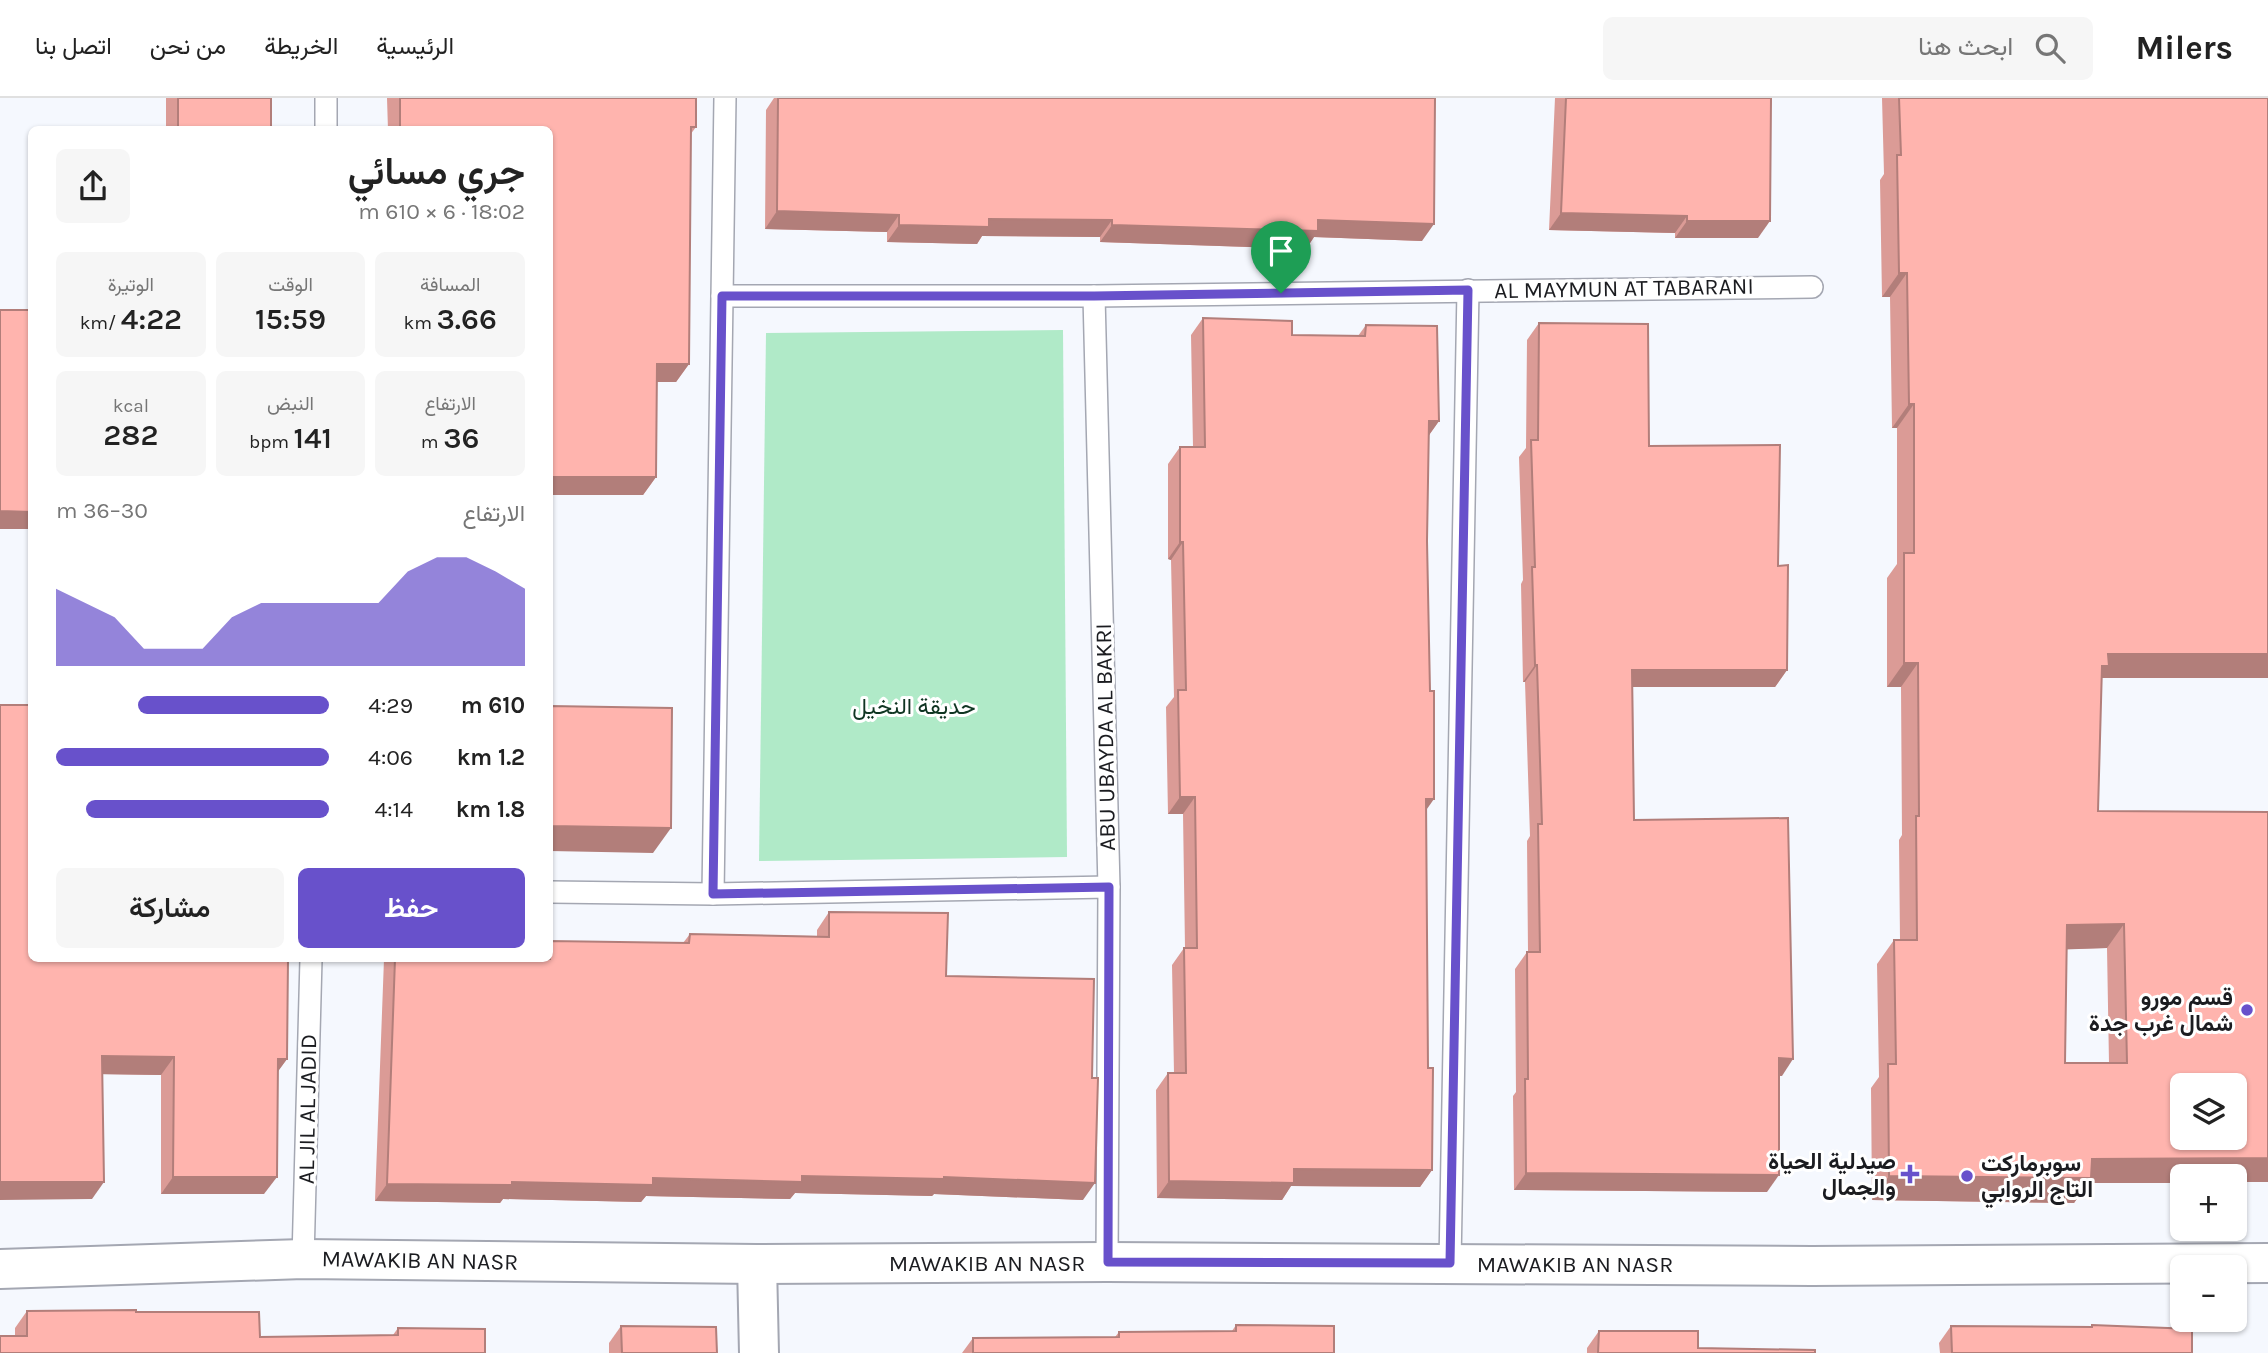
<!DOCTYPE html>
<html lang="ar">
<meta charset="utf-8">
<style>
:root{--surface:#fff;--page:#f6f6f6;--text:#222;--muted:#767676;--line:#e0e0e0;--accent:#6851cb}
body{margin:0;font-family:Karla,Vazirmatn,sans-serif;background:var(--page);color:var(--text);direction:rtl;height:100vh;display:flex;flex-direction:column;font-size:26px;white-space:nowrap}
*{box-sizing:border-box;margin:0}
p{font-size:23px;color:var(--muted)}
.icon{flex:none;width:38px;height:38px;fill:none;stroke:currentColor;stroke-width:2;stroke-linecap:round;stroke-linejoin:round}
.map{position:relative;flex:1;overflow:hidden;direction:ltr}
.details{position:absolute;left:28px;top:28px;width:525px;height:836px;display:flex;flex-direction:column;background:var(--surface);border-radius:10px;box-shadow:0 2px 5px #0004;direction:rtl}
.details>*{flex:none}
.fabs{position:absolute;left:2170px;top:975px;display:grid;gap:14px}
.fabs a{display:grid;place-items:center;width:77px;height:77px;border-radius:10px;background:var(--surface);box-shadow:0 2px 5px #0004;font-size:35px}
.pin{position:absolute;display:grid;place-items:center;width:60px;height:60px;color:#fff;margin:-72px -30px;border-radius:50% 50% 50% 0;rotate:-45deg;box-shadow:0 0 7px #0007}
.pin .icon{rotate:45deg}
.round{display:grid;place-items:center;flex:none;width:74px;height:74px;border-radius:10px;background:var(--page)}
.head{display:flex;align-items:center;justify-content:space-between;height:119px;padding:0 28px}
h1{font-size:38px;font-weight:600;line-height:52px}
.stats{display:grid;grid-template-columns:repeat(3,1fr);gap:10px;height:119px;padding:7px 28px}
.stats div{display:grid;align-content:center;border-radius:10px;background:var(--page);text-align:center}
.stats b{font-size:30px;font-weight:600}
.stats small{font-size:19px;font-weight:400}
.stats p{font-size:19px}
.chart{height:196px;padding:14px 28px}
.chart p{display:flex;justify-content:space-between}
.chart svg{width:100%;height:126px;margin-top:7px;fill:var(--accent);opacity:.7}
.button{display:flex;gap:14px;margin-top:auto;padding:14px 28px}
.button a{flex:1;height:80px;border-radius:10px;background:var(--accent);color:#fff;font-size:28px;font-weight:600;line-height:80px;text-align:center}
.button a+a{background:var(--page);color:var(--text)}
ul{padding:0 28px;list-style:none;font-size:23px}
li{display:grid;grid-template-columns:112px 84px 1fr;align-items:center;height:52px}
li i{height:18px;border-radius:9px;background:var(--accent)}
header{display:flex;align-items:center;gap:42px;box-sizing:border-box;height:98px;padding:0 35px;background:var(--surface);border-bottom:2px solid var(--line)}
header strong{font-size:33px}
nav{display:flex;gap:38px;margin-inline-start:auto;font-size:24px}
.search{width:490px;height:63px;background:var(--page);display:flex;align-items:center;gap:18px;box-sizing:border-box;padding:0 24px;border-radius:10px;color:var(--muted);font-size:26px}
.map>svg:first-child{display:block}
.green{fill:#b0eac8}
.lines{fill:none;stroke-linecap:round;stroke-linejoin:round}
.service-casing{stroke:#a4a7b2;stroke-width:24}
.minor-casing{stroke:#a4a7b2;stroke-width:42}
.service{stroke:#fff;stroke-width:21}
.minor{stroke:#fff;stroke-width:38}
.wall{fill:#db9b96;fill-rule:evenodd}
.shaded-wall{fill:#b27e7a}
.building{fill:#ffb4ae;stroke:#b27e7a;stroke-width:2;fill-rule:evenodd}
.route-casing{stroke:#fff;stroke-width:14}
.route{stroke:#6851cb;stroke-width:9}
.poi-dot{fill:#6851cb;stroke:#fff;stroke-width:2.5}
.labels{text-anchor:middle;stroke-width:6;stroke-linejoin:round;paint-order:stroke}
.street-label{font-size:23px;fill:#1b1c20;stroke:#fff}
.park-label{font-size:23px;fill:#0f3522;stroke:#fff}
.poi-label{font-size:23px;font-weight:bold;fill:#1b1c20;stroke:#fff;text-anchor:end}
</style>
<header>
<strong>Milers</strong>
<div class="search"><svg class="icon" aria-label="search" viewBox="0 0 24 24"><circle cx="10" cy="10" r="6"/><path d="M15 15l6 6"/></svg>ابحث هنا</div>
<nav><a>الرئيسية</a><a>الخريطة</a><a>من نحن</a><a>اتصل بنا</a></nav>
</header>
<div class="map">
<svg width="2268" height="1255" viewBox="0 0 2268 1255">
<rect width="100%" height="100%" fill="#f5f8fe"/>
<polygon class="green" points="1063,232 1067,759 759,763 766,235"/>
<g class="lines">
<defs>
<g id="service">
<polyline points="326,32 326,0"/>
<polyline points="722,198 1094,198 1812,189"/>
<polyline points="1094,198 1109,789 1107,1164"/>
<polyline points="550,794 713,796 1109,789"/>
<polyline points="713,796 725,0"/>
<polyline points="303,1161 311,861"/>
<polyline points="1450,1165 1468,192"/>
</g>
<g id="minor">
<polyline points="757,1166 759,1255"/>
<polyline points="0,1171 303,1161 757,1166 1107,1164 1812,1168 2268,1165"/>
</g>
</defs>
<use href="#service" class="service-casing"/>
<use href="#minor" class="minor-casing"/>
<use href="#service" class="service"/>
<use href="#minor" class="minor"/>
</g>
<g class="wall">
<rect x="166" y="0" width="105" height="32"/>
<polygon points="387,0 696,0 696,29 690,37 689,266 676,284 657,284 656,379 643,397 550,397 550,32 388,32"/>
<polygon points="774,0 1435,0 1422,143 1314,139 1306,151 1100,144 1100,139 982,138 977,146 887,144 887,134 765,131 766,12"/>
<polygon points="1555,0 1772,0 1758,140 1675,140 1675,135 1549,132"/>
<path d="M1882,0H2268V580H2101L2098,713L2268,714L2088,1085L2074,1105L1872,1102L1871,990L1879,979L1877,866L1894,842H1900L1899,742L1902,737L1901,589H1887V480L1897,466V330H1892L1890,199H1882L1880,82L1884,76ZM2107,850L2109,965H2065L2067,851Z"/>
<polygon points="1203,220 1292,237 1358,238 1366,227 1439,323 1429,337 1427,443 1426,713 1428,970 1432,1072 1420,1089 1291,1088 1282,1102 1157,1100 1156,992 1168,975 1174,975 1172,867 1184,850 1185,850 1183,716 1168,716 1166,609 1174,599 1171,462 1168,461 1168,366 1180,349 1193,349 1191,237"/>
<polygon points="1539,225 1649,348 1778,468 1787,572 1775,589 1633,589 1634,722 1782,978 1779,978 1767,1094 1514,1092 1513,998 1516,994 1515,871 1527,854 1528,854 1527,743 1530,738 1525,584 1523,584 1521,486 1523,482 1519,359 1526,350 1527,242"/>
<polygon points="32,607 287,961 277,974 264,1096 161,1096 161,977 102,976 92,1101"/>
<polygon points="829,814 946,878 1083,1102 934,1096 932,1098 795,1095 790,1101 646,1098 641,1104 503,1101 500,1105 375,1103 384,861 550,861 683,845 690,836 817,838 817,832"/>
<polygon points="27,1213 136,1214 260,1239 393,1237 398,1230 485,1255 15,1238 15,1230"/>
<polygon points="1236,1227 1334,1255 962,1255 973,1240 1115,1239 1119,1234 1232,1233"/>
<polygon points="2092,1227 2192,1255 1940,1255 1939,1245 1951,1228 2091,1229"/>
<polygon points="621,1228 717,1255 609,1255 609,1245"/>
<polygon points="1599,1233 1698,1250 1815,1255 1587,1255 1587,1250"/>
</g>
<g class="shaded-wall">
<polygon points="777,113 899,117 887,134 765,131"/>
<polygon points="1561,115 1687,118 1675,135 1549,132"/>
<polygon points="989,121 1112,122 1100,139 982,138 977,146 887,144 899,127"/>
<polygon points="1318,122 1434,126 1422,143 1314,139 1306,151 1100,144 1112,127"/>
<polygon points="1687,123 1770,123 1758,140 1675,140"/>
<polygon points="1899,175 1907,175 1890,199 1882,199"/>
<polygon points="657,266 689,266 676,284 644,284"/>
<polygon points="1909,306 1914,306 1897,330 1892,330"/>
<polygon points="1429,323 1439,323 1427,340"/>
<polygon points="550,379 656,379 643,397 550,397"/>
<polygon points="0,413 32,414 32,431 0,431"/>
<polygon points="1180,444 1183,444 1171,462 1168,461"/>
<polygon points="2108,556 2268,556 2268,580 2100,580 2085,592"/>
<polygon points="1904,565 1918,565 1901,589 1887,589"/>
<polygon points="1535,567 1537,567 1525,584 1523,584"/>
<polygon points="1632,572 1787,572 1775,589 1620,589"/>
<polygon points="1180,699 1195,699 1183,716 1168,716"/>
<polygon points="1426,701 1434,701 1422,718"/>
<polygon points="550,728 671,730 653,755 550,753"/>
<polygon points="2124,826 2107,850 2050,852 2067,827"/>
<polygon points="102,958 174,959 161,977 90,976"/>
<polygon points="1779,960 1793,961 1782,978 1767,977"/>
<polygon points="278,961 287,961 274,979"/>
<polygon points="2268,1060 2268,1084 2235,1084 2235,1078 2182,1078 2182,1085 2088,1085 2074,1105 1872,1102 1889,1078 2092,1061"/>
<polygon points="1294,1071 1432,1072 1420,1089 1291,1088 1282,1102 1157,1100 1169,1083"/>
<polygon points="1526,1075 1779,1077 1767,1094 1514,1092"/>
<polygon points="802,1078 944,1079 1095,1085 1083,1102 934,1096 932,1098 795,1095 790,1101 646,1098 641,1104 503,1101 500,1105 375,1103 387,1086"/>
<polygon points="173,1079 277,1079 264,1096 161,1096"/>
<polygon points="0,1084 104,1084 92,1101 0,1102"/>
</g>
<g class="building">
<rect x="178" y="0" width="93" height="32"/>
<polygon points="400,0 696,0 696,29 691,29 689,266 657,266 656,379 550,379 550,32 400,32"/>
<polygon points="778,0 1435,0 1434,126 1318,122 1318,133 1112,127 1112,122 989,121 989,129 899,127 899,117 777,113"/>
<polygon points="1566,0 1771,0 1770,123 1687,123 1687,118 1561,115"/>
<path d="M1899,0H2268V556H2108L2109,568H2102L2098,713L2268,714V1060L2092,1061L2091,1080L1889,1078L1888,966H1896L1894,842H1917L1916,718H1919L1918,565H1904V455H1914V306H1909L1907,175H1899L1897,57H1901ZM2124,826L2127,965H2065L2067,827ZM2182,987H2235V1040H2182Z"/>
<polygon points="0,212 32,212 32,414 0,413"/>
<polygon points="1203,220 1292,223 1292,237 1365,238 1366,227 1437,228 1439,323 1429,323 1427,443 1430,593 1434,593 1434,701 1426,701 1428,970 1433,970 1432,1072 1294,1071 1294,1085 1169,1083 1168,975 1186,975 1184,850 1197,850 1195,699 1180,699 1178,592 1186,592 1183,444 1180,444 1180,349 1205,349"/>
<polygon points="1539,225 1648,226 1649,348 1780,347 1778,468 1788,467 1787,572 1632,572 1634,722 1788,720 1793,961 1779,960 1779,1077 1526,1075 1525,981 1528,981 1527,854 1540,854 1538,726 1542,726 1537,567 1535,567 1532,469 1535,469 1531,342 1538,342"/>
<polygon points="0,607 32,607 32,861 288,861 287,961 278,961 277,1079 173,1079 174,959 102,958 104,1084 0,1084"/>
<polygon points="550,608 672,610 671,730 550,728"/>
<polygon points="829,814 948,815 946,878 1094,881 1092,980 1098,980 1095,1085 944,1079 944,1081 802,1078 802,1084 653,1080 653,1087 512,1084 512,1087 387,1086 395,861 550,861 550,843 689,845 690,836 829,839"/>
<polygon points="136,1212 136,1214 259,1214 260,1239 398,1237 398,1230 485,1231 485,1255 0,1255 0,1238 27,1238 27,1213"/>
<polygon points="1236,1227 1334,1228 1334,1255 973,1255 973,1240 1119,1239 1119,1234 1236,1233"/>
<polygon points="2092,1227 2192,1231 2192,1255 1952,1255 1951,1228 2092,1229"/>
<polygon points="621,1228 716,1229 717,1255 622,1255"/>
<polygon points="1599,1233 1698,1233 1698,1250 1815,1252 1815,1255 1598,1255"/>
</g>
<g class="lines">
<defs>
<polygon id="route" points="1468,192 1450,1165 1108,1164 1109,789 713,796 722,198 1094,198"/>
</defs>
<use href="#route" class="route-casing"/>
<use href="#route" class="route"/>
</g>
<g class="poi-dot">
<circle cx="2247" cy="912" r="7"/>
<path d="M1906.5 1065.5h7v7h7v7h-7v7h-7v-7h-7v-7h7z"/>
<circle cx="1967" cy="1078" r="7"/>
</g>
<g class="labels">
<g class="street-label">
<text transform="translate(1624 190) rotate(-1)" y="8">AL MAYMUN AT TABARANI</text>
<text transform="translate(1105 639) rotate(-91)" y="8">ABU UBAYDA AL BAKRI</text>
<text transform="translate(307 1011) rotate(-89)" y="8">AL JIL AL JADID</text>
<text transform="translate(420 1162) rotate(1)" y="8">MAWAKIB AN NASR</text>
<text x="987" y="1173">MAWAKIB AN NASR</text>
<text x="1575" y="1174">MAWAKIB AN NASR</text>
</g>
<g class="park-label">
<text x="914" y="616">حديقة النخيل</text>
</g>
<g class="poi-label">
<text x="2233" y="907">قسم مورو<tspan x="2233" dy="26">شمال غرب جدة</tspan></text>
<text x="1896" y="1071">صيدلية الحياة<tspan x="1896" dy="26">والجمال</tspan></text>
<text x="1981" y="1073" text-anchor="start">سوبرماركت<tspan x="1981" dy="26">التاج الروابي</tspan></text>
</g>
</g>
</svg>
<div class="fabs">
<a><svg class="icon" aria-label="layers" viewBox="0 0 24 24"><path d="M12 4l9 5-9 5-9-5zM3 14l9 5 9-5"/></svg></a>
<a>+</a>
<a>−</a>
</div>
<div class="pin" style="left:1281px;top:195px;background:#1e9e55"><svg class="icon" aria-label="arrive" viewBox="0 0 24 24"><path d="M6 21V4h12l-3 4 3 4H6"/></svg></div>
<section class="details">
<div class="head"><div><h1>جري مسائي</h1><p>18:02 · 6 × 610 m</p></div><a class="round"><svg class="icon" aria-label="share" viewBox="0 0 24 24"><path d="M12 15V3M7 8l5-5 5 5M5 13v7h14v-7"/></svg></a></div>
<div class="stats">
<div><p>المسافة</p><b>3.66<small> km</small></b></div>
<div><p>الوقت</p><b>15:59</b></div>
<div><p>الوتيرة</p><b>4:22<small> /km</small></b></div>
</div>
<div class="stats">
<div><p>الارتفاع</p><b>36<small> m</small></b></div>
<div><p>النبض</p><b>141<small> bpm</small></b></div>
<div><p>kcal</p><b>282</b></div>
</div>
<div class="chart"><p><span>الارتفاع</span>30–36 m</p>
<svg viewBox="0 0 160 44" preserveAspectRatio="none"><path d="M0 44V17L10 22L20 27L30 38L40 38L50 38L60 27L70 22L80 22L90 22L100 22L110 22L120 11L130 6L140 6L150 11L160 17V44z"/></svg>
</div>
<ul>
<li><b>610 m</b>4:29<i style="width:70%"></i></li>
<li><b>1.2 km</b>4:06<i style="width:100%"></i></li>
<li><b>1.8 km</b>4:14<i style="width:89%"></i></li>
</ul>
<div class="button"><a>حفظ</a><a>مشاركة</a></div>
</section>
</div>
